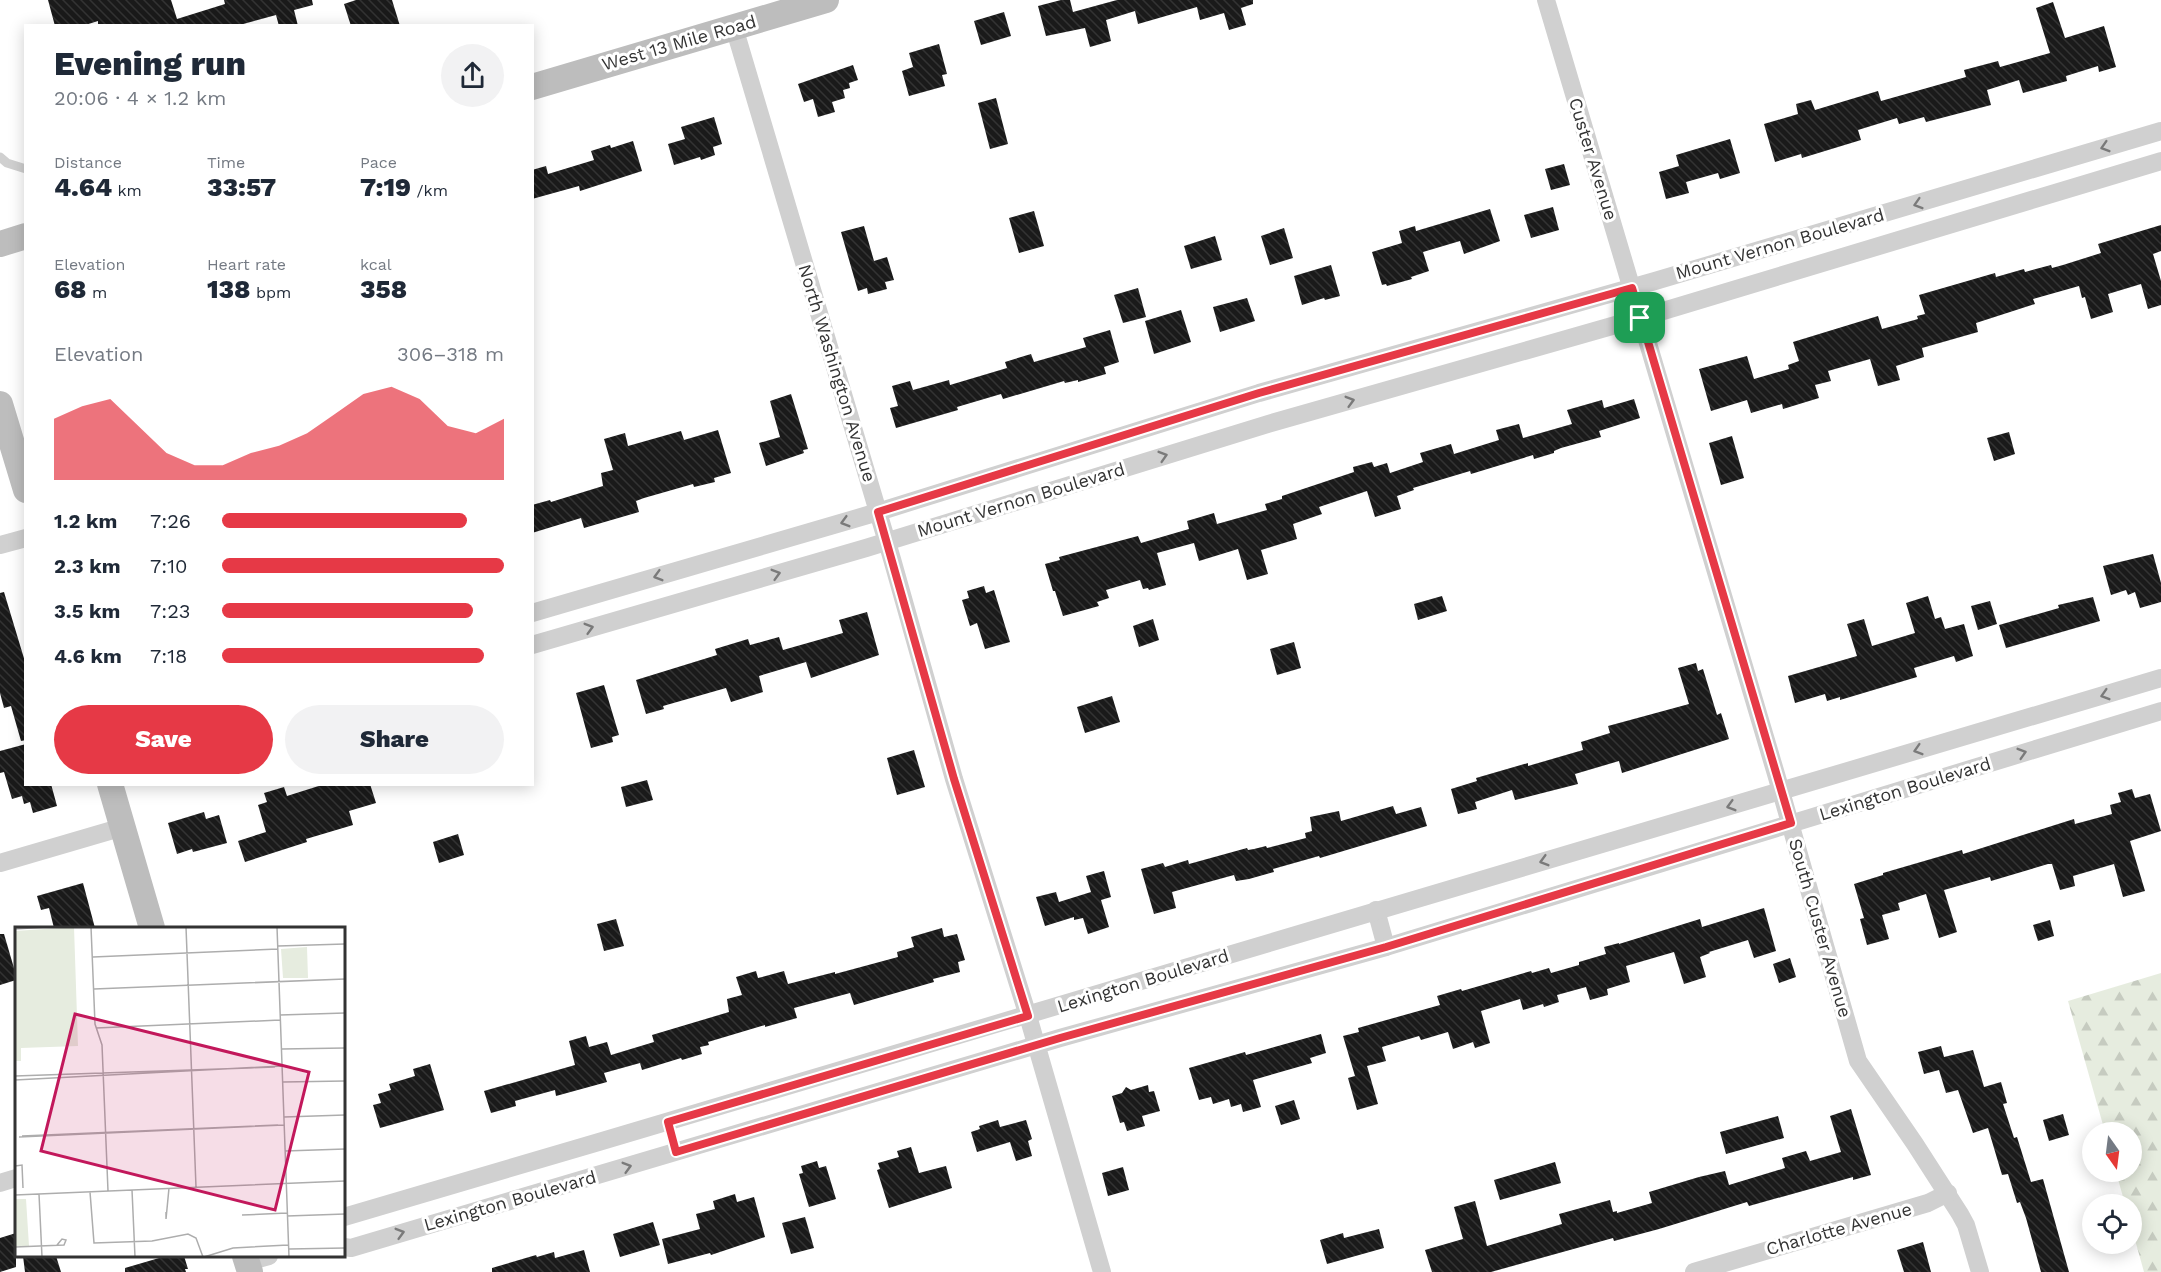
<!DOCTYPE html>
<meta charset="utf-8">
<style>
:root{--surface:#fff;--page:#f2f2f3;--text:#1f2937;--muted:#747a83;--accent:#e63946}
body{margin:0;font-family:"Work Sans",sans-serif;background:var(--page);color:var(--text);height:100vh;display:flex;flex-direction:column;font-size:22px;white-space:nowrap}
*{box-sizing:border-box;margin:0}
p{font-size:20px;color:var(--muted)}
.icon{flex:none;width:33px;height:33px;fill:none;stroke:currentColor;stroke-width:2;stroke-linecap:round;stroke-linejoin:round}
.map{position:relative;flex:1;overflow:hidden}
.drawer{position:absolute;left:24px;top:24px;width:510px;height:762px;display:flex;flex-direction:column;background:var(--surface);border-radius:0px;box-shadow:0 3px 15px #0003}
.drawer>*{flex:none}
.needle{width:39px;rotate:166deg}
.tools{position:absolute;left:2082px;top:1122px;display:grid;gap:12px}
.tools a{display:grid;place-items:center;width:60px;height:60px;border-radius:50%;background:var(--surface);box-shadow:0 3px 15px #0003;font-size:30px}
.pin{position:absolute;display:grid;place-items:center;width:51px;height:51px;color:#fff;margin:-26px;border-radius:12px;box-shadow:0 3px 9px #0006}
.round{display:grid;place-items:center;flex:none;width:63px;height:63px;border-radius:32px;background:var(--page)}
.overview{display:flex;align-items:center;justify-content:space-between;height:102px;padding:0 30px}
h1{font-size:33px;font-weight:800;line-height:45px}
.figures{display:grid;grid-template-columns:repeat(3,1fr);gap:9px;height:102px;padding:6px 30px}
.figures div{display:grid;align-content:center}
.figures b{font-size:26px;font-weight:800}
.figures small{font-size:16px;font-weight:400}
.figures p{font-size:16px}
.chart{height:168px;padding:12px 30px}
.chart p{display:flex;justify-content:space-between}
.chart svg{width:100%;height:108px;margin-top:6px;fill:var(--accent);opacity:.7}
.cta{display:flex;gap:12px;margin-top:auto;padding:12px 30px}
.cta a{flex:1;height:69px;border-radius:36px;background:var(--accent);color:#fff;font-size:24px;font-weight:800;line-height:69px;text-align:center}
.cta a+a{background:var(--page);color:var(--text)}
ul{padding:0 30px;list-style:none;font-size:20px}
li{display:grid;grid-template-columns:96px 72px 1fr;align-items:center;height:45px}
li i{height:15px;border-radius:8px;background:var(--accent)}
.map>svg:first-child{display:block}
.forest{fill:url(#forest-firs)}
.building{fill:url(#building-back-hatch)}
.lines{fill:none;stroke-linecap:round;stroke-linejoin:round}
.service{stroke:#d0d0d0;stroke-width:9}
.minor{stroke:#d0d0d0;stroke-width:18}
.secondary{stroke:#bdbdbd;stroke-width:26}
.oneway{stroke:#7a7a7a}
.route-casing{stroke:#fff;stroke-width:12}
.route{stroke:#e63946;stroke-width:8}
.labels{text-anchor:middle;stroke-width:6;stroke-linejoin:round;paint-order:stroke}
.street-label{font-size:18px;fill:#333;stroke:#fff}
.inset-road{fill:none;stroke:#adadad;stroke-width:1.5}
.view{fill:#c2185b;fill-opacity:0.15;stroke:#c2185b;stroke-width:3}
.inset-edge{fill:none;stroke:#333;stroke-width:3}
</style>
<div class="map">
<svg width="2161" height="1272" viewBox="0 0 2161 1272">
<defs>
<pattern id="forest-firs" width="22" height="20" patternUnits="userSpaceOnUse" patternTransform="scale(1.5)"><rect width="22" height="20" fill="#e6ecdf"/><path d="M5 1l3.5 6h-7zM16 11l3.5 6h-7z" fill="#c6cbc0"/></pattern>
<pattern id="building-back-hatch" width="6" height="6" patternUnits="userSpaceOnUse" patternTransform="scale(1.5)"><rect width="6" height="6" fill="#1a1a1a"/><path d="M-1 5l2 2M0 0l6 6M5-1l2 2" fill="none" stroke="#333"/></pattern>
</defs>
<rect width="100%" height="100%" fill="#fff"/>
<polygon class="forest" points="2161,973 2161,1272 2144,1272 2132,1229 2132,1204 2125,1204 2116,1172 2132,1172 2132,1132 2105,1132 2068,1001"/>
<g class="building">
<polygon points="48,0 171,0 177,19 225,4 224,0 312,0 313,5 294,10 298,26 279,26 276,15 236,26 98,26 98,21 82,26 55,26"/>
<polygon points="356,0 392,0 400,26 351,26 344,4"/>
<polygon points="1061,0 1070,0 1073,12 1117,0 1253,0 1253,4 1241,8 1246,25 1229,30 1224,13 1200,20 1197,7 1138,24 1135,11 1106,20 1111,41 1090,47 1085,28 1046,36 1038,6"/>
<polygon points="2053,2 2065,38 2104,26 2116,67 2099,72 2098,66 2066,76 2067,81 2023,93 2019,80 1987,90 1991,105 1926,122 1924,117 1899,124 1897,118 1858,130 1861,140 1802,158 1801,154 1775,162 1764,124 1798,114 1796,104 1811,100 1815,110 1878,91 1881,101 1966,77 1964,70 1998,61 2000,67 2050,53 2036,8"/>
<polygon points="1004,12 1011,36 981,45 974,21"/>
<polygon points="939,44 947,74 942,75 945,86 909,96 902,71 913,67 909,53"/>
<polygon points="853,65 858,80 849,83 850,88 843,90 845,98 832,102 835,112 818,117 813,99 804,102 798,84"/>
<polygon points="996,98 1008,144 990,149 978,103"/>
<polygon points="714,117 722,144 713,147 715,155 701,160 700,157 674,165 668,144 685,139 681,127"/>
<polygon points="1730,139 1740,173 1720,179 1718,173 1686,182 1689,193 1666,199 1659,172 1679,166 1676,155"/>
<polygon points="633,141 642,171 580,191 579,186 532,199 532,170 546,166 548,174 594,160 591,151 610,145 611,148"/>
<polygon points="1564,164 1570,185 1551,190 1545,169"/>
<polygon points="1553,207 1559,230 1531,238 1524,215"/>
<polygon points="1490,209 1500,241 1464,254 1460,241 1423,252 1429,271 1411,277 1412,279 1387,286 1386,284 1382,285 1372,252 1402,243 1399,231 1415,226 1416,231"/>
<polygon points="1034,211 1044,246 1019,253 1009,218"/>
<polygon points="2161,225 2161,251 2153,254 2161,281 2161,305 2148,309 2141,284 2108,294 2113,312 2091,319 2085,297 2082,298 2079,286 2033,299 2035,304 1976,323 1978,332 1922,348 1924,357 1896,366 1900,380 1878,386 1870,359 1828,371 1831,381 1815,385 1819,398 1783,409 1782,404 1751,413 1747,400 1711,411 1699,369 1747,356 1754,379 1789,369 1788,365 1799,361 1793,342 1878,316 1882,329 1918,319 1917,316 1925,314 1919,295 1995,273 1996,277 2024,269 2025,272 2051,265 2052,268 2063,265 2101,253 2098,244"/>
<polygon points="864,226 874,261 887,257 894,280 885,282 887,289 868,294 867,288 858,291 841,232"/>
<polygon points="1284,228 1293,258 1270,265 1261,236"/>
<polygon points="1215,236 1222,260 1191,269 1184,246"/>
<polygon points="1331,265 1340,296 1325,300 1324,298 1302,305 1294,276"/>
<polygon points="1138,288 1146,317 1123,323 1114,295"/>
<polygon points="1247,298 1255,321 1220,332 1213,307"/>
<polygon points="1181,310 1191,342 1154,354 1145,321"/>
<polygon points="1110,330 1119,362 1104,367 1106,374 1078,382 1078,380 1065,383 1064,381 1003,399 1001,394 957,407 958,410 896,428 890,408 898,406 892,386 910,381 913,390 949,380 950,385 1007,368 1005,362 1031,354 1034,362 1086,347 1083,338"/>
<polygon points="791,394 808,449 803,450 804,453 766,466 759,443 780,437 770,401"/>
<polygon points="1634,399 1640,418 1599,431 1601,437 1561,448 1554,451 1554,453 1534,459 1533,455 1471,474 1470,471 1413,488 1414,490 1397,496 1401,509 1375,517 1367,491 1319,507 1322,514 1293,524 1297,539 1261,550 1268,574 1247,580 1238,549 1199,561 1194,543 1157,553 1166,585 1149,590 1148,588 1143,589 1140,580 1106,590 1109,598 1097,602 1099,606 1063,616 1055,591 1053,591 1045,564 1060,560 1059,557 1138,536 1141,543 1189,529 1187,521 1214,513 1217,524 1267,510 1265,504 1282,499 1282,496 1354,472 1353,467 1372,462 1374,467 1387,463 1390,473 1423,462 1420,453 1451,444 1454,454 1499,440 1496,430 1519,424 1523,438 1572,424 1567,410 1602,400 1604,408"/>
<polygon points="718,430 731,473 714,478 715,482 694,487 693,484 644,498 636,501 639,512 584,528 581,518 532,533 532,505 550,500 551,502 603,486 601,473 613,470 604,439 625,433 628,446 681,431 684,440"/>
<polygon points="2009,432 2015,454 1994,461 1987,438"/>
<polygon points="1732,436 1744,478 1721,485 1709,443"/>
<polygon points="2153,554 2161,583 2161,602 2140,608 2135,592 2128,595 2126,590 2111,595 2103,566"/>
<polygon points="984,586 986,593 994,590 1010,642 985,649 977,623 970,626 962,600 969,598 967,591"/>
<polygon points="4,592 26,665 26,740 21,741 11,706 4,708 0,693 0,593"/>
<polygon points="1442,596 1447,611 1418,620 1414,604"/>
<polygon points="1928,596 1935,619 1941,617 1945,629 1964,624 1973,656 1956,662 1954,656 1914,668 1917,677 1840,700 1840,697 1827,701 1825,694 1795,703 1788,676 1857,656 1847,624 1864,619 1872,646 1915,633 1906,603"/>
<polygon points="2093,597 2100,621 2006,648 1999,625 2059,608 2058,605"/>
<polygon points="1990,601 1997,624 1978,630 1971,606"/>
<polygon points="867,612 879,655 811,678 806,662 759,676 763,692 731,702 726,688 663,706 664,709 646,714 636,680 717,655 715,649 748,639 750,645 779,637 783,650 843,633 839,620"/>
<polygon points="1153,619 1159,640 1139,647 1133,626"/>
<polygon points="1294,642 1301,668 1277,675 1270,649"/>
<polygon points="1696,663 1698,671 1703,669 1717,715 1721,713 1729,739 1622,773 1619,761 1575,774 1578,784 1515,800 1512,790 1475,802 1477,809 1458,814 1451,789 1477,781 1476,778 1528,763 1528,766 1583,750 1581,742 1610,733 1608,726 1689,704 1678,668"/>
<polygon points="604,685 619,735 612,737 613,742 591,748 576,693"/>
<polygon points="1112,696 1120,722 1085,733 1077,707"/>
<polygon points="26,744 26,784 51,784 57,806 33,813 30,802 24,804 22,796 12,799 4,772 0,773 0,751"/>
<polygon points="914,750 925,787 897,795 887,758"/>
<polygon points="647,780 653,800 626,807 621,787"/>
<polygon points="325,784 370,784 376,803 349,811 353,825 306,839 307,842 245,862 238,841 266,832 258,805 267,802 264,793 284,787 287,796"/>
<polygon points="2132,789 2135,798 2150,794 2161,831 2130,841 2145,891 2123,897 2114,864 2073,876 2075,886 2060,890 2052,864 2048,864 1991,881 1990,877 1944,890 1957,932 1939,938 1926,894 1898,903 1900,910 1882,915 1889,939 1867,945 1860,919 1864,918 1854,884 1883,875 1883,873 1962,850 1963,854 2074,819 2075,824 2112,814 2110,805 2121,802 2118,793"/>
<polygon points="1393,806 1396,814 1421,807 1427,826 1320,858 1319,856 1273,869 1274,872 1249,879 1236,881 1234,875 1172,892 1176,908 1154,914 1141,869 1163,863 1165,867 1188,860 1189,864 1247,848 1248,850 1254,849 1266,846 1267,848 1306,838 1305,833 1312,831 1310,817 1339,811 1341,821"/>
<polygon points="204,812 206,819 219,815 227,843 193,852 192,849 177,854 168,823"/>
<polygon points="458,834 464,855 439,863 433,842"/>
<polygon points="1104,871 1111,897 1101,900 1109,927 1088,934 1083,918 1074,920 1074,917 1045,926 1036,897 1056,892 1059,902 1091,892 1086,876"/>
<polygon points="83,883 95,928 54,928 49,908 41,910 37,896"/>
<polygon points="1764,908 1776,951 1754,958 1748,940 1709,952 1710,953 1700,957 1706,977 1684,984 1674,952 1626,966 1630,982 1607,989 1608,995 1590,1000 1586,987 1557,995 1559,1002 1544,1007 1543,1004 1523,1010 1520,999 1481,1011 1490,1043 1475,1048 1473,1042 1453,1049 1448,1032 1421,1040 1419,1036 1382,1047 1386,1061 1367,1066 1378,1104 1357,1110 1348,1078 1355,1076 1343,1036 1359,1032 1358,1028 1440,1005 1437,996 1461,989 1462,991 1531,971 1532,973 1549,968 1551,973 1579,965 1579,962 1606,954 1604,947 1619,943 1619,944 1700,919 1702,927"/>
<polygon points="616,919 624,946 604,951 597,924"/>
<polygon points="2050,920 2054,936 2038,941 2033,925"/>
<polygon points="942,928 944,937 957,934 965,960 958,962 960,972 933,979 934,982 854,1005 850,993 794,1008 797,1018 765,1027 765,1025 708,1042 709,1045 700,1047 702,1054 682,1060 681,1058 642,1070 640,1063 604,1073 607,1082 556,1096 555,1090 515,1101 516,1106 491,1113 484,1091 575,1065 569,1041 586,1036 589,1047 607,1042 611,1055 654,1042 652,1035 729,1012 727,999 742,995 736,977 756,971 758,978 784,971 788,984 835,972 835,974 898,957 897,952 914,947 911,937"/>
<polygon points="0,934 4,934 16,975 16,980 0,985"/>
<polygon points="1790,958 1796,977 1779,983 1773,964"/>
<polygon points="1321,1034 1326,1053 1310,1058 1312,1063 1253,1080 1261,1107 1243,1112 1241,1104 1231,1107 1229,1099 1213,1104 1211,1097 1199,1100 1189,1068 1245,1052 1246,1055"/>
<polygon points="1941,1046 1944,1057 1973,1050 1984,1087 2001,1082 2007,1103 2003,1104 2014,1138 2017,1137 2031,1182 2043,1179 2069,1272 2041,1272 2026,1218 2020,1202 2017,1203 2008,1174 2002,1175 1988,1128 1973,1133 1958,1090 1946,1093 1939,1070 1924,1074 1918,1052"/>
<polygon points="430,1064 444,1110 380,1128 373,1105 381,1103 378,1094 391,1090 389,1084 415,1076 413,1069"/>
<polygon points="1148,1085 1149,1092 1154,1091 1160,1111 1142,1116 1145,1126 1127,1131 1124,1122 1120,1123 1112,1096 1122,1093 1126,1087 1131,1090"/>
<polygon points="1294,1100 1300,1119 1281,1125 1275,1106"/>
<polygon points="1851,1109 1871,1175 1853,1180 1853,1177 1749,1206 1747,1202 1659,1229 1614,1241 1613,1238 1491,1272 1432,1272 1425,1250 1463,1239 1454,1207 1475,1201 1487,1246 1562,1224 1559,1214 1610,1200 1613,1212 1617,1211 1617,1213 1652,1203 1649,1192 1699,1177 1725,1171 1729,1185 1785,1168 1782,1158 1806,1151 1810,1161 1841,1152 1830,1116"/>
<polygon points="2063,1114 2069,1135 2049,1141 2043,1120"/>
<polygon points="1778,1116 1784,1138 1726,1154 1720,1132"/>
<polygon points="998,1120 1000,1127 1026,1120 1032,1139 1028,1141 1032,1156 1016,1161 1010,1142 977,1152 971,1132 980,1129 979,1126"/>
<polygon points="911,1147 919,1173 946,1166 952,1188 889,1208 877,1170 880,1169 878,1163 899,1157 897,1151"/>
<polygon points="817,1161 819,1168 826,1166 836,1199 809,1207 799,1174 803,1173 801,1166"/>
<polygon points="1555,1162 1561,1183 1500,1200 1494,1180"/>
<polygon points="1123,1167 1129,1190 1108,1196 1102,1173"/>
<polygon points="735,1194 737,1202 754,1197 765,1237 711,1255 710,1253 668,1264 662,1239 700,1229 696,1214 715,1209 713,1201"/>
<polygon points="805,1217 814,1248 791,1254 782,1223"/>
<polygon points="653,1222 660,1245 620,1257 613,1234"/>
<polygon points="1379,1229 1384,1248 1327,1264 1320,1240 1343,1233 1344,1238"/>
<polygon points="16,1233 16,1267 0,1272 0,1238"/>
<polygon points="1923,1242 1931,1272 1904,1272 1897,1250"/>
<polygon points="584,1250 590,1272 492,1272 492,1268 536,1255 537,1257 554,1252 555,1258"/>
<polygon points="23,1256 56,1256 61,1272 25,1272"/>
<polygon points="166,1256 184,1256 188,1269 185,1269 186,1272 125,1272 125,1268"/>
</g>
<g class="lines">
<polyline class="service" points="0,157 7,163 26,169"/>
<g class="minor">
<polyline points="1546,0 1776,774 1858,1061 1915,1144 1960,1214 1966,1225 1980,1272"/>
<polyline points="734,27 892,559 954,779 1028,1016 1102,1272"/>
<polyline points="0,545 26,538"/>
<polyline points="532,613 878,512 1259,393 1655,281 2161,131"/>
<polyline points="532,645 866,548 1268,424 1640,318 2161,161"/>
<polyline points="0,863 123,827"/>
<polyline points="1376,910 1386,947"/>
<polyline points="0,1183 16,1178"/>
<path d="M344,1217C950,1039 1555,858 2161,678"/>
<polyline points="344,1247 351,1248 1060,1038 1386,947 2161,711"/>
<polyline points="247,1262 269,1256"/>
<polyline points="1694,1272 1928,1203 1948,1193"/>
</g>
<g class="secondary">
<polyline points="532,87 826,0"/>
<polyline points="0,244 26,236"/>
<polyline points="0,404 26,490"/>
<polyline points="110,784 152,928"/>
<polyline points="245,1256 250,1272"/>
</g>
</g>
<defs><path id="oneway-chevron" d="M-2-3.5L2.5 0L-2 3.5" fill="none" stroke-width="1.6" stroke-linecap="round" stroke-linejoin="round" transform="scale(1.5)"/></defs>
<g class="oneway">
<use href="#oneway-chevron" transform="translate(2105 147) rotate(163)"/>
<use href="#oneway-chevron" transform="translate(1918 204) rotate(163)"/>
<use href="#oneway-chevron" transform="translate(1350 401) rotate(-16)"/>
<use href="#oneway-chevron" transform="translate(1163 456) rotate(-17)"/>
<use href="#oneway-chevron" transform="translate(845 522) rotate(164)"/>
<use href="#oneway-chevron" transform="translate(776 574) rotate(-16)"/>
<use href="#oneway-chevron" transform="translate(658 576) rotate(164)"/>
<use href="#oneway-chevron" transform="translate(589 628) rotate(-16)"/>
<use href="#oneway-chevron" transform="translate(2105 695) rotate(163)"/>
<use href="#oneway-chevron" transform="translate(1918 750) rotate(163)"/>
<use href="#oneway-chevron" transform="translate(2022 753) rotate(-17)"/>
<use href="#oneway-chevron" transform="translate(1731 806) rotate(164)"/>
<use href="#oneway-chevron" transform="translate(1544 861) rotate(164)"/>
<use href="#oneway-chevron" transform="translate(627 1167) rotate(-16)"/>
<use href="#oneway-chevron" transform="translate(400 1233) rotate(-16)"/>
</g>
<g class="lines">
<defs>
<polygon id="route" points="1632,288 1791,823 1386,947 1060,1038 676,1152 668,1122 1028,1016 954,779 878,512 1259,393"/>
</defs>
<use href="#route" class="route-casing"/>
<use href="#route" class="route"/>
</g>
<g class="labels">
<g class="street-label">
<text transform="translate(679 43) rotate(-16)" y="6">West 13 Mile Road</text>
<text transform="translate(1593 159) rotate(73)" y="6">Custer Avenue</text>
<text transform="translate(1780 244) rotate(-16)" y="6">Mount Vernon Boulevard</text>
<text transform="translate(837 373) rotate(73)" y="6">North Washington Avenue</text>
<text transform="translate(1021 500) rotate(-17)" y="6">Mount Vernon Boulevard</text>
<text transform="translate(1905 789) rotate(-17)" y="6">Lexington Boulevard</text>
<text transform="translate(1820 928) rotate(74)" y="6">South Custer Avenue</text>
<text transform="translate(1143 981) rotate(-17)" y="6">Lexington Boulevard</text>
<text transform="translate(510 1201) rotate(-16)" y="6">Lexington Boulevard</text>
<text transform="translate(1839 1229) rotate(-16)" y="6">Charlotte Avenue</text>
</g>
</g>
<g transform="translate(15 927)">
<rect width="330" height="330" fill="#fff"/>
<path d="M292,20L293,51H268L266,22ZM0,272H11L14,319H0Z" fill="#e6ecdf"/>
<path d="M59,0L63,119L6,121V134H1L0,147V4Z" fill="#e6ecdf"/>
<path class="inset-road" d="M76,0L80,97L87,118L93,264M171,0L181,260M262,0L274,330M0,2L32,0M263,19L330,17M78,30L263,22M79,62L330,52M265,88L330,86M81,101L265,93M267,122L330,121M0,149L260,140M0,153L267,139M268,155L330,154M269,190L330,188M7,209L263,198M4,210L269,198M270,224L330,222M0,239L7,238L8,261M117,263L120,330M75,265L79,316L137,314L173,307L181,311L188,330M24,267L27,330M0,268L330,254M151,285V292L154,261M227,288L272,286M272,289L330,287M0,320L49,318L51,313L47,312L42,318M274,322L330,321M189,330L218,321L273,318"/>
<path class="view" d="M60,87L294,145L260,283L26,224Z"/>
<rect width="330" height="330" class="inset-edge"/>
</g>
</svg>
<div class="tools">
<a><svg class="needle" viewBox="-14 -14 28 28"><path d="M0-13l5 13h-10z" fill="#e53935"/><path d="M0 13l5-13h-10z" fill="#747a83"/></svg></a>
<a><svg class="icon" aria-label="locate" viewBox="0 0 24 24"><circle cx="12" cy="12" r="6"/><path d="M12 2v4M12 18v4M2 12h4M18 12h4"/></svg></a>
</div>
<div class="pin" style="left:1640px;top:318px;background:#1e9e55"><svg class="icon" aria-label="arrive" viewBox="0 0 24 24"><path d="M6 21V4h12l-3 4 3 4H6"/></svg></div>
<section class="drawer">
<div class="overview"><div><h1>Evening run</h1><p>20:06 · 4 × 1.2 km</p></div><a class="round"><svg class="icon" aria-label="share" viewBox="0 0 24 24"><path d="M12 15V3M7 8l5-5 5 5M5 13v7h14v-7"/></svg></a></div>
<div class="figures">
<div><p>Distance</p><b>4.64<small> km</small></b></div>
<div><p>Time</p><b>33:57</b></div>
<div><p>Pace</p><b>7:19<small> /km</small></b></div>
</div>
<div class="figures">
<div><p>Elevation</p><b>68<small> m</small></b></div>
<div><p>Heart rate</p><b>138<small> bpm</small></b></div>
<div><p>kcal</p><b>358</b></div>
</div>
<div class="chart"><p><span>Elevation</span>306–318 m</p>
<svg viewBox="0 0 160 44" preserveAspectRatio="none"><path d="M0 44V19L10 14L20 11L30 22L40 33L50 38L60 38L70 33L80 30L90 25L100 17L110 9L120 6L130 11L140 22L150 25L160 19V44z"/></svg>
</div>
<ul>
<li><b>1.2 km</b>7:26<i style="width:87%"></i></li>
<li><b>2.3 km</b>7:10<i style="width:100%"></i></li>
<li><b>3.5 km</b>7:23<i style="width:89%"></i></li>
<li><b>4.6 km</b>7:18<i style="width:93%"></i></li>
</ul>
<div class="cta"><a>Save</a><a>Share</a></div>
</section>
</div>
